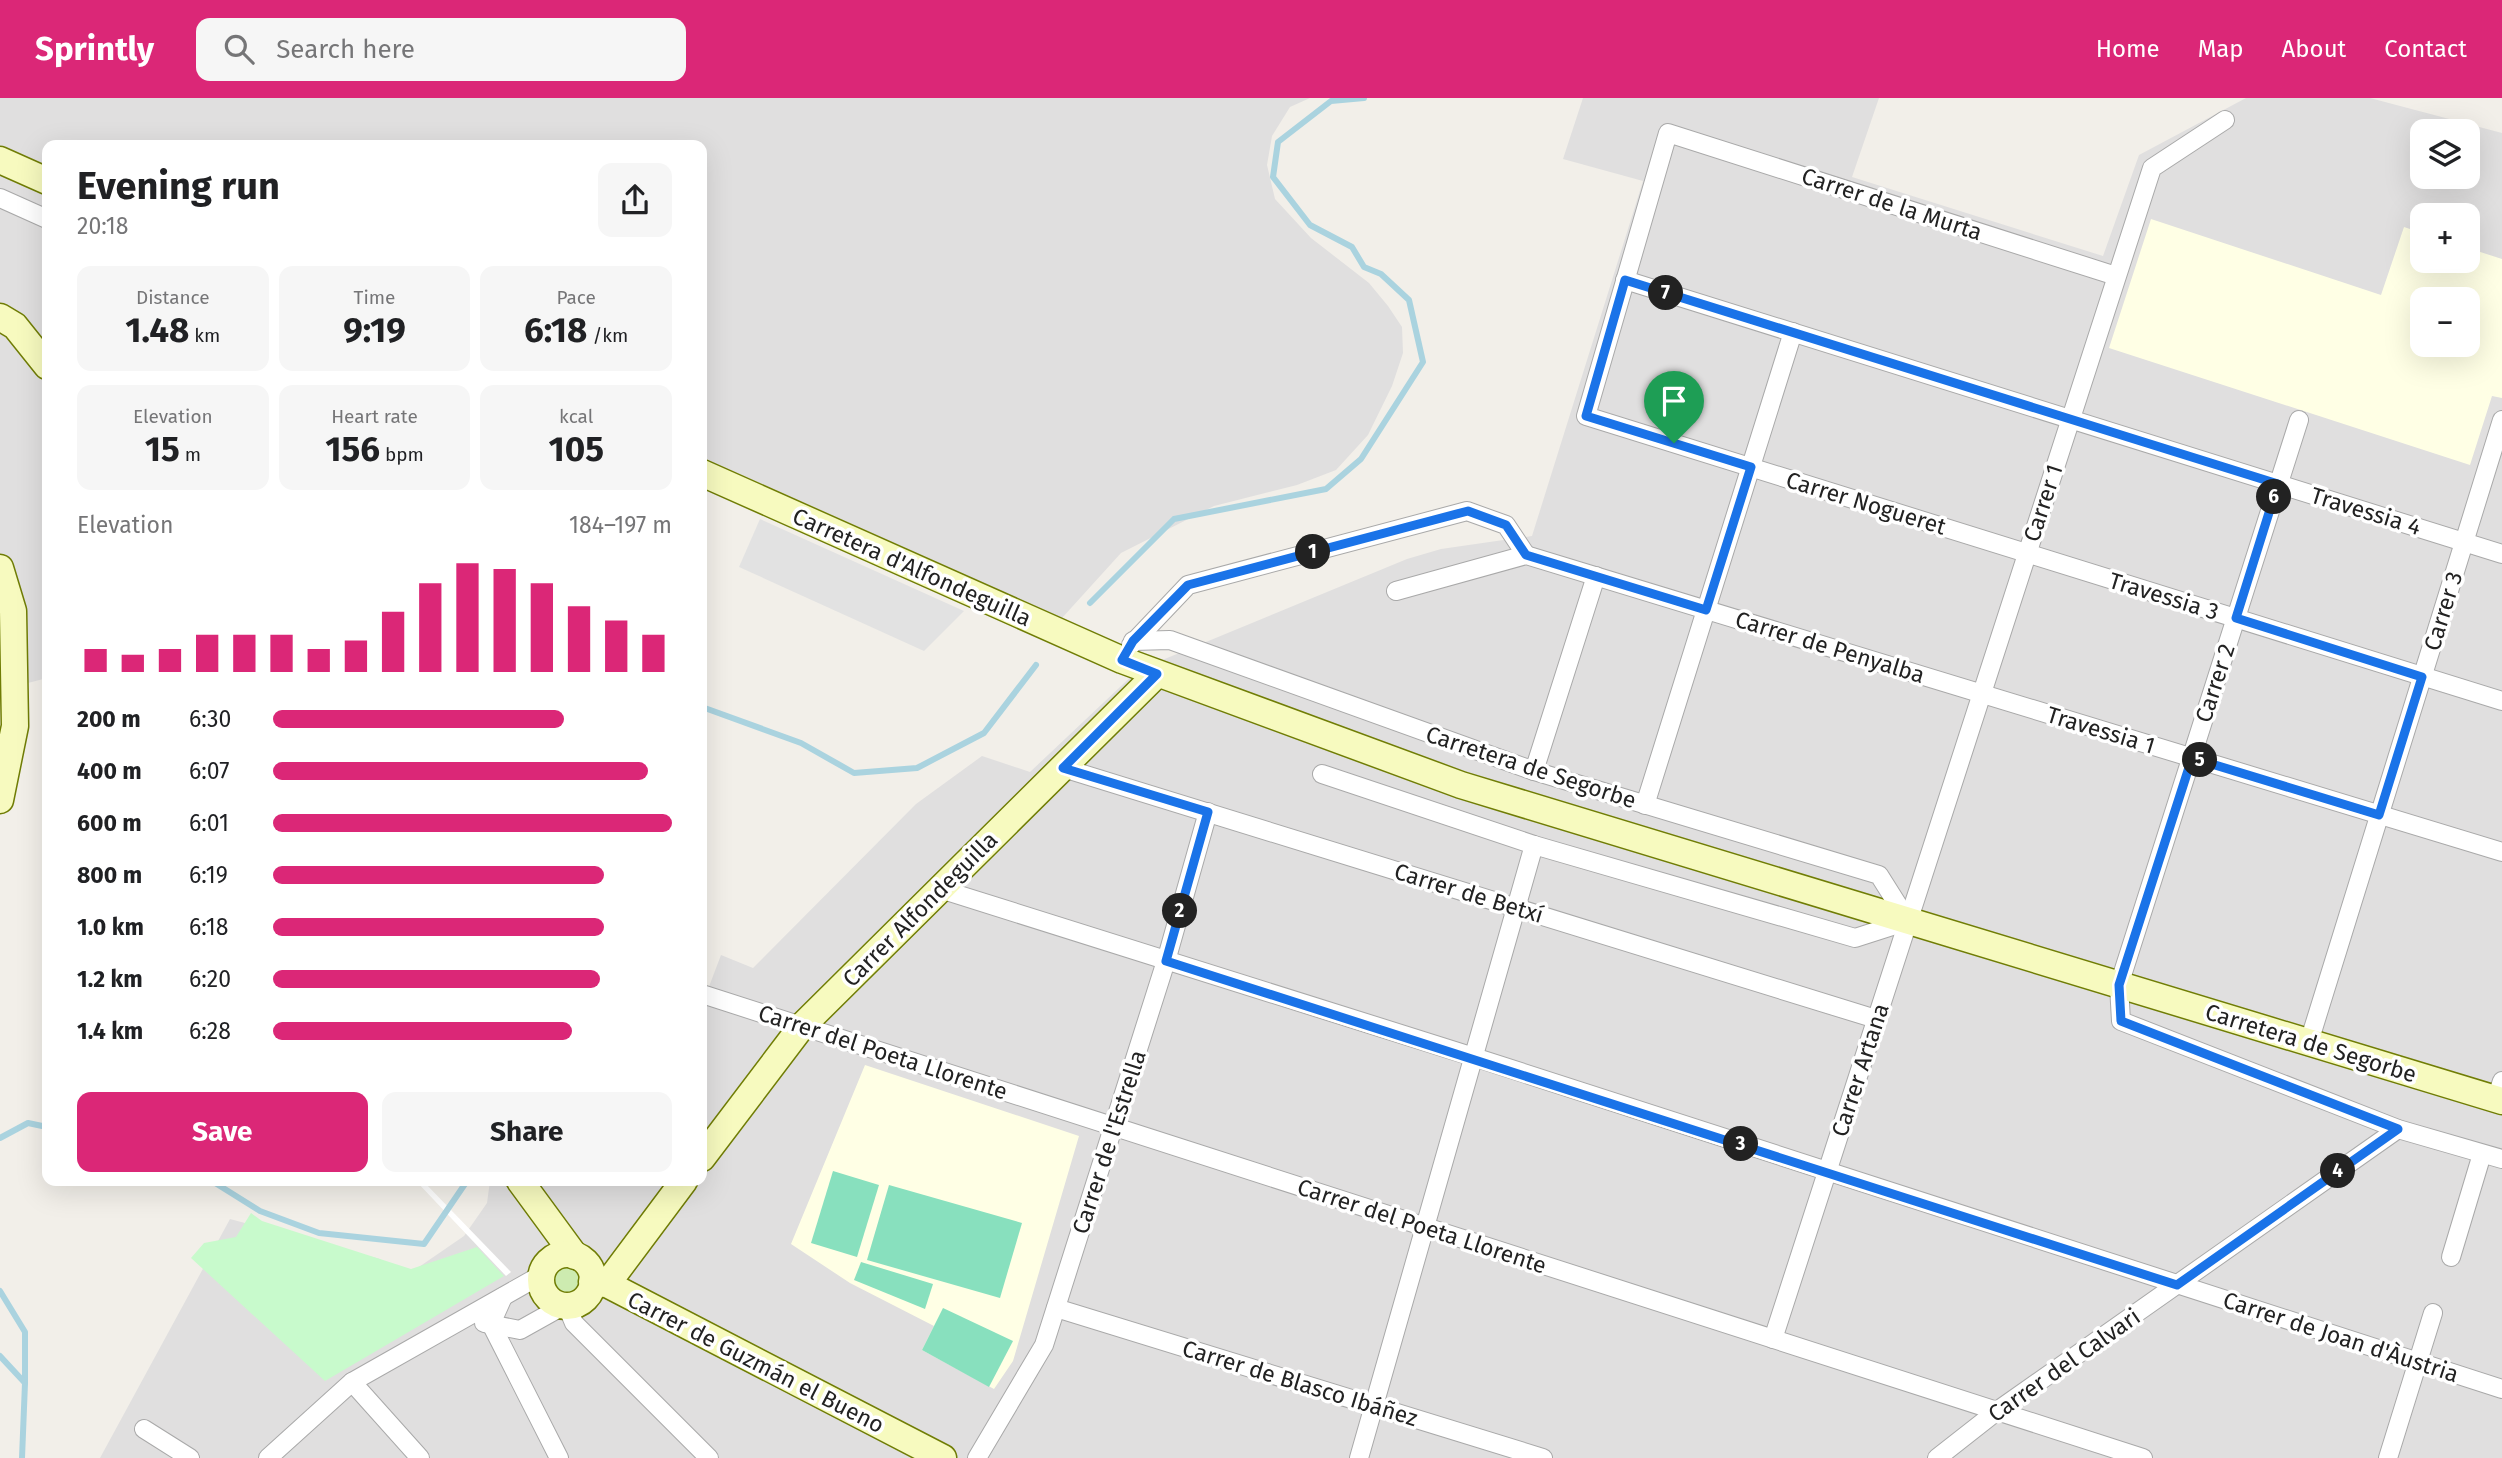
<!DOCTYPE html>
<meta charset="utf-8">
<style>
:root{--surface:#fff;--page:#f6f6f6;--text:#202124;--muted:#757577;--accent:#db2777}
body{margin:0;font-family:"Fira Sans",sans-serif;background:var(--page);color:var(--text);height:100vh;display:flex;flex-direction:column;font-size:26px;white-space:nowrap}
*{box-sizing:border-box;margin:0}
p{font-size:23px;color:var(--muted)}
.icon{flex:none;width:38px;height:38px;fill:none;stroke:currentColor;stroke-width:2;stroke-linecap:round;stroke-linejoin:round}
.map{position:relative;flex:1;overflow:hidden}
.drawer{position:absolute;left:42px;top:42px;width:665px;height:1046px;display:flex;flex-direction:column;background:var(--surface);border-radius:14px;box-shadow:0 7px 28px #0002}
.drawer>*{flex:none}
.buttons{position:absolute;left:2410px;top:21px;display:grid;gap:14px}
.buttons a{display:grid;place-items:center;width:70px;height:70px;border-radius:14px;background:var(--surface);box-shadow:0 7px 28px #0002;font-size:35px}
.pin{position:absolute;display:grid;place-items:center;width:60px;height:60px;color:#fff;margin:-72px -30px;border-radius:50% 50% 50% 0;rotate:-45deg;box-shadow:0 0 7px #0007}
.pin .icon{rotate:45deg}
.km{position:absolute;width:35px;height:35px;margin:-18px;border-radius:50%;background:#222;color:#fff;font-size:19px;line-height:35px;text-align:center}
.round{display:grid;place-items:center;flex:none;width:74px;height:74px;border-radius:14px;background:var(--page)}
.head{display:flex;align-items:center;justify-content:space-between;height:119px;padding:0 35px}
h1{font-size:38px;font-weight:700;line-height:52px}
.figures{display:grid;grid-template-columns:repeat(3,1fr);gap:10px;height:119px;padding:7px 35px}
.figures div{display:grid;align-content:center;border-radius:14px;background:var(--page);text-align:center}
.figures b{font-size:35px;font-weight:700}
.figures small{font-size:19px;font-weight:400}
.figures p{font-size:19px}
.chart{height:196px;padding:14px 35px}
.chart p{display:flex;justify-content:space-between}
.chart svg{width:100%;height:126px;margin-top:7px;stroke:var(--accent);stroke-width:6}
.button{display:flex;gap:14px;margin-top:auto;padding:14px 35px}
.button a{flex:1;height:80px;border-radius:14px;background:var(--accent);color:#fff;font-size:28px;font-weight:700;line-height:80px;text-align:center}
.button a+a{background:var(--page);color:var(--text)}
ul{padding:0 35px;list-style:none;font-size:23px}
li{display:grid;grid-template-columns:112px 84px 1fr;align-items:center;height:52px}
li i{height:18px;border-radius:9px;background:var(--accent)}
header{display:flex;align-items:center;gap:42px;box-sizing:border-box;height:98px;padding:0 35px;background:var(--accent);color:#fff}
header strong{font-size:33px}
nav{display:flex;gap:38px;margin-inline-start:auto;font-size:24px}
.search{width:490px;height:63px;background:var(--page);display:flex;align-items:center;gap:18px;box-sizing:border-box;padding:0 24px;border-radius:14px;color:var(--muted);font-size:26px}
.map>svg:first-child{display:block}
.residential{fill:#e0dfdf;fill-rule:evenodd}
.education{fill:#ffffe5;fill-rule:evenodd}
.grass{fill:#cdebb0}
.park{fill:#c8facc}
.pitch{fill:#88e0be}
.parking{fill:#e2e2e2}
.pier{fill:#fff}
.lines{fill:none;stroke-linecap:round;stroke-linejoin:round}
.stream{stroke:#aad3df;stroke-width:6}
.street-casing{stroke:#a9a9a9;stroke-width:20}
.secondary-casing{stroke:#707d05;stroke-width:29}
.street{stroke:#fff;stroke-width:18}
.secondary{stroke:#f7fabf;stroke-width:26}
.route-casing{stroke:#fff;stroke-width:14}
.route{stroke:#1a73e8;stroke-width:9}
.labels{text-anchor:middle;stroke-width:7;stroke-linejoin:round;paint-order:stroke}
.street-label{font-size:23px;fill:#222;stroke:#fff}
</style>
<header>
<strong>Sprintly</strong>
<div class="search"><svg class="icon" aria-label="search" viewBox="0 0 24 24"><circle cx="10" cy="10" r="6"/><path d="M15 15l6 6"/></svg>Search here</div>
<nav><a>Home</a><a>Map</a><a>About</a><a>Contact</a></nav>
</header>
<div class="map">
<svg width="2502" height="1360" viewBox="0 0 2502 1360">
<rect width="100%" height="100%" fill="#f2efe9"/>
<g class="residential">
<polygon points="0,0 1310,0 1290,9 1272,38 1267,67 1275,101 1311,140 1369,185 1388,208 1402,229 1403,255 1392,288 1368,337 1336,372 1297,387 1214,408 1121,455 1062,520 702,359 702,47 47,47 47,580 5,591 0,588"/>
<path d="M1583,0H1879L1852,79L2103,158L2139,57L2246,0H2370L2502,35V1360H100L230,1121L380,1161L400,1182L464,1138L487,1105L490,1083H702V907L721,857L753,870L916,706L982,658L1030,674L1138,572L1407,461L1441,451L1532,438L1643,83L1563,61ZM2422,33H2468V79H2422ZM2422,117H2468V163H2422ZM2422,201H2468V247H2422Z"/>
</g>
<g class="education">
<path d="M2151,121L2381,197L2404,129L2422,135V163H2468V150L2502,161V300L2492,298L2470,367L2109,250ZM2422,201H2468V247H2422Z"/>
<polygon points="865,967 1079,1038 1013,1263 994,1291 922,1252 934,1228 850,1185 791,1146"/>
</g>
<circle class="grass" cx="566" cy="1181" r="15"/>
<polygon class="park" points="251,1115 262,1123 411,1171 477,1149 504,1178 325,1283 191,1160 204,1145 236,1139"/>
<g class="pitch">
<polygon points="833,1073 879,1087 857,1159 811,1145"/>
<polygon points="889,1087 1022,1125 1000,1200 867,1162"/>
<polygon points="861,1164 933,1186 925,1211 854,1182"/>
<polygon points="943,1210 1013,1243 989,1289 922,1252"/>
</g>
<polygon class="parking" points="760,421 964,513 924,553 739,469"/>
<polygon class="pier" points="416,1083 423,1083 511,1174 506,1178"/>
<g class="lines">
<g class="stream">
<polyline points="1090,505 1174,421 1326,391 1361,361 1423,264 1409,202 1381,176 1364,169 1352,149 1310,127 1273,79 1278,44 1331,3 1364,0"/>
<polyline points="702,609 801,645 854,675 917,670 984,635 1036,567"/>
<polyline points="0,1040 28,1025 47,1029"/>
<polyline points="212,1083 260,1113 319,1135 424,1146 467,1083"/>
<polyline points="0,1193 25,1234 25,1285"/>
<polyline points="0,1258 25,1285 22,1360"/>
</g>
<defs>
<g id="street">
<polyline points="0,100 47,121"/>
<polyline points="2116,178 1668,35 1586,318 2502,603"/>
<polyline points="1625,182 2502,456"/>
<polyline points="2299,322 2119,887 2121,923 2398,1031 2502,1061"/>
<polyline points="1396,493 1526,457 2502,754"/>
<polyline points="1133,543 1170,542 1534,673 1879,777 1908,823"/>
<polyline points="1131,547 1188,487 1467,413 1506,427 1526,457"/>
<polyline points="1063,670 1876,921"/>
<polyline points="1534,673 1596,478"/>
<polyline points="1322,676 1534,747 1855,840 1908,823"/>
<polyline points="1645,707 1793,234"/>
<polyline points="940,791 1474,959 2502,1291"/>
<polyline points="702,896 2143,1360"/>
<polyline points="2309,944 2502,322"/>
<polyline points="2496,1001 2502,983"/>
<polyline points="2451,1159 2482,1056"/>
<polyline points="503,1199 491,1226 559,1360"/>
<polyline points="567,1208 574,1225 709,1360"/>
<polyline points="1056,1210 1543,1360"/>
<polyline points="484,1225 520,1232 563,1208"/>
<polyline points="1773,1241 2152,70 2225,22"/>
<polyline points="352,1284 420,1360"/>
<polyline points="144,1331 190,1360"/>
<polyline points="268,1360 352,1284 541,1177"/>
<polyline points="977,1360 1044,1247 1166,863 1208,714"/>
<polyline points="1359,1360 1534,747"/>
<polyline points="1937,1360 1997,1313 2398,1031"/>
<polyline points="2388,1360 2433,1215"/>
</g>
<g id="secondary">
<polyline points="0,62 47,83"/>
<polyline points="0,219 15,228 47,268"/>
<polyline points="702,375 1122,562 1461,687 2502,1003"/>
<polyline points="0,470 13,513 15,628 0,702"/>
<polyline points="702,1060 802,928 1157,576"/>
<polyline points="520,1083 575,1158"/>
<circle cx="567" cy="1182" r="26"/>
<polyline points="592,1184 607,1186 943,1360"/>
<polyline points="607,1186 684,1083"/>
</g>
</defs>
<use href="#street" class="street-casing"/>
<use href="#secondary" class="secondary-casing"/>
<use href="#street" class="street"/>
<use href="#secondary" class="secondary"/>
</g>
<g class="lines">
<defs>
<polygon id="route" points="1625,182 2278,386 2236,520 2422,579 2379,717 2192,660 2119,887 2121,923 2398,1031 2177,1187 1166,863 1208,714 1063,670 1157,576 1122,562 1133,543 1188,487 1468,413 1506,427 1526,457 1706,512 1751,369 1586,318"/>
</defs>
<use href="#route" class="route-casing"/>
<use href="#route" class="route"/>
</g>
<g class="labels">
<g class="street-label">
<text transform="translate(1892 106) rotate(18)" y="8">Carrer de la Murta</text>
<text transform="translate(1866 405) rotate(17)" y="8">Carrer Nogueret</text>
<text transform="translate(2043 405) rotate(-72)" y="8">Carrer 1</text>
<text transform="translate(2366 413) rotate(17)" y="8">Travessia 4</text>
<text transform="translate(912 469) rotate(24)" y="8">Carretera d'Alfondeguilla</text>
<text transform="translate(2164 498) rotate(17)" y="8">Travessia 3</text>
<text transform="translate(2443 513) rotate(-73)" y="8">Carrer 3</text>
<text transform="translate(1830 549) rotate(17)" y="8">Carrer de Penyalba</text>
<text transform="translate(2215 585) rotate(-72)" y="8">Carrer 2</text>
<text transform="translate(2101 632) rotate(17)" y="8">Travessia 1</text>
<text transform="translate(1531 669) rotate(18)" y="8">Carretera de Segorbe</text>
<text transform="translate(1469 795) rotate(17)" y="8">Carrer de Betxí</text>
<text transform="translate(920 811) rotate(-45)" y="8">Carrer Alfondeguilla</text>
<text transform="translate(2311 945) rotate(17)" y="8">Carretera de Segorbe</text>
<text transform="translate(883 954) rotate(18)" y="8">Carrer del Poeta Llorente</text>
<text transform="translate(1860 972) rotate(-72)" y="8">Carrer Artana</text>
<text transform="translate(1109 1044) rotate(-72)" y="8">Carrer de l'Estrella</text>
<text transform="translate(1422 1128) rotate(18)" y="8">Carrer del Poeta Llorente</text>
<text transform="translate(2341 1239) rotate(18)" y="8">Carrer de Joan d'Àustria</text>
<text transform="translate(756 1264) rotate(27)" y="8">Carrer de Guzmán el Bueno</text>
<text transform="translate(2064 1267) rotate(-35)" y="8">Carrer del Calvari</text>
<text transform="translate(1300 1285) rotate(17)" y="8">Carrer de Blasco Ibáñez</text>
</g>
</g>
</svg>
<div class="buttons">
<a><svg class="icon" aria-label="layers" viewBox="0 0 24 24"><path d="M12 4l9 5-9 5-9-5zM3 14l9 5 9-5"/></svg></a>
<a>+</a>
<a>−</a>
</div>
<div class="pin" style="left:1674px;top:345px;background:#1e9e55"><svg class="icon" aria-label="arrive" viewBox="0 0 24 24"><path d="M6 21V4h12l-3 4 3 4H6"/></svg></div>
<b class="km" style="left:1313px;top:454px">1</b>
<b class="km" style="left:1180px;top:813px">2</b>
<b class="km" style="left:1741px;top:1046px">3</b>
<b class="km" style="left:2338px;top:1073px">4</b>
<b class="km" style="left:2200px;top:662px">5</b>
<b class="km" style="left:2274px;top:399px">6</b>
<b class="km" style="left:1666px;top:195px">7</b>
<section class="drawer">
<div class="head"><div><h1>Evening run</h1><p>20:18</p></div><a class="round"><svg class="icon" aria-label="share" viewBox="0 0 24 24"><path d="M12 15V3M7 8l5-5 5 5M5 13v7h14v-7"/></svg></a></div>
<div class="figures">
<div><p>Distance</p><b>1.48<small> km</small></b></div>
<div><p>Time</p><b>9:19</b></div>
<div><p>Pace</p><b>6:18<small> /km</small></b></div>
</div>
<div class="figures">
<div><p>Elevation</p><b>15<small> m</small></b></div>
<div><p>Heart rate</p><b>156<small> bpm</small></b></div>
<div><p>kcal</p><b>105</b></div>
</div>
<div class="chart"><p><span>Elevation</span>184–197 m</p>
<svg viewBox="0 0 160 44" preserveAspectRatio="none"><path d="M5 44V36M15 44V38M25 44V36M35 44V31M45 44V31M55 44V31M65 44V36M75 44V33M85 44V23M95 44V13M105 44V6M115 44V8M125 44V13M135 44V21M145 44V26M155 44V31"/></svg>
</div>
<ul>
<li><b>200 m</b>6:30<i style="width:73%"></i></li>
<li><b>400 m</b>6:07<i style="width:94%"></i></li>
<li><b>600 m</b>6:01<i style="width:100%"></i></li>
<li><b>800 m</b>6:19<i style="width:83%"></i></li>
<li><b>1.0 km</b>6:18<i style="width:83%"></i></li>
<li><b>1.2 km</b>6:20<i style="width:82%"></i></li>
<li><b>1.4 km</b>6:28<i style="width:75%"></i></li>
</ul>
<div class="button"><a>Save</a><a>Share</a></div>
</section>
</div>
